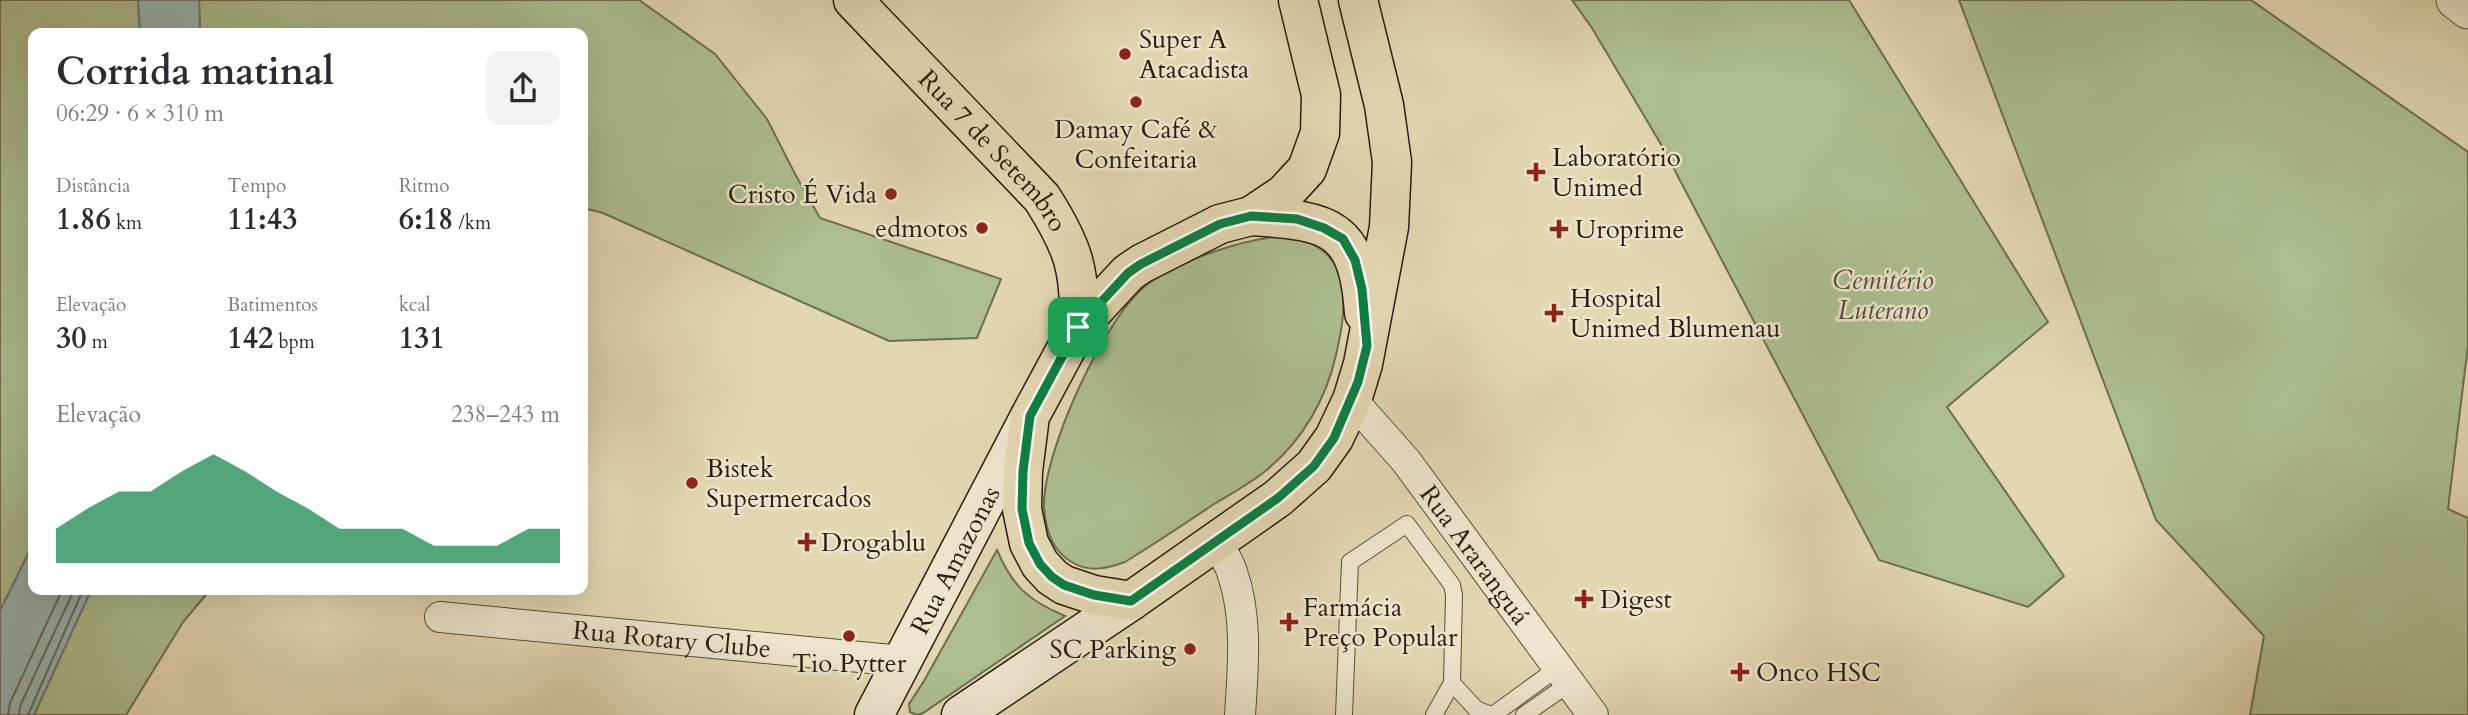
<!DOCTYPE html>
<html lang="pt">
<meta charset="utf-8">
<style>
:root{--surface:#fff;--page:#f2f2f3;--text:#2b2b33;--muted:#7c7c81;--accent:#0b8043}
body{margin:0;font-family:Cardo,serif;background:var(--page);color:var(--text);height:100vh;display:flex;flex-direction:column;font-size:26px;white-space:nowrap}
*{box-sizing:border-box;margin:0}
p{font-size:23px;color:var(--muted)}
.icon{flex:none;width:38px;height:38px;fill:none;stroke:currentColor;stroke-width:2;stroke-linecap:round;stroke-linejoin:round}
.map{position:relative;flex:1;overflow:hidden}
.sheet{position:absolute;left:28px;top:28px;width:560px;height:567px;display:flex;flex-direction:column;background:var(--surface);border-radius:14px;box-shadow:0 7px 28px #0002}
.sheet>*{flex:none}
.pin{position:absolute;display:grid;place-items:center;width:60px;height:60px;color:#fff;margin:-30px;border-radius:14px;box-shadow:0 4px 10px #0006}
.round{display:grid;place-items:center;flex:none;width:74px;height:74px;border-radius:14px;background:var(--page)}
.summary{display:flex;align-items:center;justify-content:space-between;height:119px;padding:0 28px}
h1{font-size:38px;font-weight:700;line-height:52px}
.stats{display:grid;grid-template-columns:repeat(3,1fr);gap:10px;height:119px;padding:7px 28px}
.stats div{display:grid;align-content:center}
.stats b{font-size:30px;font-weight:700}
.stats small{font-size:19px;font-weight:400}
.stats p{font-size:19px}
.chart{height:196px;padding:14px 28px}
.chart p{display:flex;justify-content:space-between}
.chart svg{width:100%;height:126px;margin-top:7px;fill:var(--accent);opacity:.7}
.map>svg:first-child{display:block}
.green{fill:#adbf91;stroke:#6c6e50;stroke-width:2}
.water{fill:#99b7b7;stroke:#6d7974;stroke-width:2}
.lines{fill:none;stroke-linecap:round;stroke-linejoin:round}
.shore{stroke:#626a63;stroke-width:2}
.service-casing{stroke:#584c38;stroke-width:18}
.minor-casing{stroke:#584c38;stroke-width:32}
.tertiary-casing{stroke:#584c38;stroke-width:39}
.secondary-casing{stroke:#2a1d0f;stroke-width:41}
.primary-casing{stroke:#2a1d0f;stroke-width:41}
.service{stroke:#ede5cd;stroke-width:16}
.minor{stroke:#ede5cd;stroke-width:30}
.tertiary{stroke:#ede5cd;stroke-width:37}
.secondary{stroke:#ede5cd;stroke-width:38}
.primary{stroke:#e3d7b2;stroke-width:38}
.route-casing{stroke:#fff;stroke-width:14}
.route{stroke:#0b8043;stroke-width:9}
.poi-dot{fill:#8f2418;stroke:#ede5cd;stroke-width:2.5}
.labels{text-anchor:middle;stroke-width:5;stroke-linejoin:round;paint-order:stroke}
.poi-label{font-size:26px;fill:#2a1d0f;stroke:#ede5cd;text-anchor:start}
.street-label{font-size:26px;fill:#2a1d0f;stroke:#ede5cd}
.park-label{font-size:26px;font-style:italic;fill:#514e36;stroke:#ede5cd}
</style>
<div class="map">
<svg width="2468" height="715" viewBox="0 0 2468 715">
<rect width="100%" height="100%" fill="#e3d7b2"/>
<filter id="stains"><feTurbulence type="fractalNoise" baseFrequency=".00286" numOctaves="4"/><feColorMatrix values="0 0 0 0 .2 0 0 0 0 .09 0 0 0 0 .02 0 0 0 .5 -.17"/></filter>
<radialGradient id="worn" r=".72"><stop offset=".6" stop-color="#630" stop-opacity="0"/><stop offset="1" stop-color="#630" stop-opacity=".3"/></radialGradient>
<g class="green">
<polygon points="0,0 138,0 140,33 33,33 33,544 0,611"/>
<polygon points="199,0 639,0 715,54 767,119 795,174 820,218 1001,279 977,338 889,341 603,213 583,208 583,33 200,33"/>
<polygon points="1572,0 1849,0 2048,322 1947,407 2064,576 2028,607 1879,560 1662,146 1592,28"/>
<polygon points="1959,0 2251,0 2468,152 2468,345 2448,509 2468,518 2468,715 2250,715 2264,636 2156,520"/>
<path d="M1283,236C1313,238 1338,255 1342,286C1346,309 1341,333 1336,355C1326,399 1303,439 1269,468C1252,483 1230,494 1211,506C1183,525 1154,544 1125,562C1106,569 1088,573 1070,561C1051,549 1045,527 1044,506C1043,452 1105,315 1149,283C1183,259 1241,240 1283,236Z"/>
<path d="M997,550C1012,586 1029,601 1065,616L923,713L917,715L910,712L909,704L924,681Z"/>
<polygon points="91,590 210,590 183,622 126,715 34,715"/>
</g>
<g class="water">
<polygon points="138,0 199,0 200,33 140,33"/>
<polygon points="33,544 33,590 91,590 34,715 0,715 0,611"/>
</g>
<g class="lines">
<g class="shore">
<polyline points="8,715 10,703 62,590"/>
<polyline points="19,715 20,706 74,590"/>
<polyline points="28,715 83,590"/>
</g>
<defs>
<g id="service">
<polyline points="1344,715 1350,562 1407,524 1452,585 1454,595 1452,683 1476,709 1491,715"/>
<polyline points="1434,715 1452,683"/>
<polyline points="1493,715 1559,667"/>
<polyline points="1524,715 1570,683"/>
</g>
<g id="minor">
<path id="s1" d="M1352,400L1406,461L1593,715"/>
<path d="M1217,542C1222,552 1229,562 1232,572C1248,617 1243,668 1240,715"/>
<path id="s2" d="M440,617L902,661"/>
</g>
<polyline id="tertiary" points="2455,0 2468,10"/>
<g id="secondary">
<path id="s3" d="M874,715L1029,418"/>
<polyline points="961,715 1131,601"/>
</g>
<g id="primary">
<path id="s4" d="M853,0L1042,198C1072,245 1082,271 1078,327"/>
<polyline points="1298,0 1321,95 1320,133 1307,169 1284,194 1251,216 1220,224 1141,264 1128,273 1078,327 1030,416 1023,471 1022,509 1029,543 1040,564 1052,577 1064,585 1094,595 1131,601 1278,498 1314,466 1334,438 1352,400 1363,364 1389,227 1392,162 1384,105 1358,0"/>
<path d="M1251,216C1330,221 1358,226 1364,313"/>
</g>
</defs>
<use href="#service" class="service-casing"/>
<use href="#minor" class="minor-casing"/>
<use href="#tertiary" class="tertiary-casing"/>
<use href="#secondary" class="secondary-casing"/>
<use href="#primary" class="primary-casing"/>
<use href="#service" class="service"/>
<use href="#minor" class="minor"/>
<use href="#tertiary" class="tertiary"/>
<use href="#secondary" class="secondary"/>
<use href="#primary" class="primary"/>
</g>
<g class="lines">
<defs>
<polygon id="route" points="1251,216 1297,219 1324,228 1343,239 1355,260 1362,289 1367,346 1358,382 1334,438 1314,466 1278,498 1131,601 1094,595 1064,585 1052,577 1040,564 1029,543 1022,509 1023,471 1030,416 1078,327 1128,273 1141,264 1220,224"/>
</defs>
<use href="#route" class="route-casing"/>
<use href="#route" class="route"/>
</g>
<g class="poi-dot">
<circle cx="1125" cy="54" r="7"/>
<circle cx="1136" cy="102" r="7"/>
<path d="M1532.5 161.5h7v7h7v7h-7v7h-7v-7h-7v-7h7z"/>
<circle cx="891" cy="194" r="7"/>
<circle cx="982" cy="228" r="7"/>
<path d="M1555.5 218.5h7v7h7v7h-7v7h-7v-7h-7v-7h7z"/>
<path d="M1550.5 302.5h7v7h7v7h-7v7h-7v-7h-7v-7h7z"/>
<circle cx="692" cy="483" r="7"/>
<path d="M803.5 531.5h7v7h7v7h-7v7h-7v-7h-7v-7h7z"/>
<path d="M1580.5 588.5h7v7h7v7h-7v7h-7v-7h-7v-7h7z"/>
<path d="M1285.5 611.5h7v7h7v7h-7v7h-7v-7h-7v-7h7z"/>
<circle cx="849" cy="636" r="7"/>
<circle cx="1190" cy="649" r="7"/>
<path d="M1736.5 661.5h7v7h7v7h-7v7h-7v-7h-7v-7h7z"/>
</g>
<g class="labels">
<g class="poi-label">
<text x="1139" y="48">Super A<tspan x="1139" dy="30">Atacadista</tspan></text>
<text x="1136" y="138" text-anchor="middle">Damay Café &amp;<tspan x="1136" dy="30">Confeitaria</tspan></text>
<text x="1552" y="166">Laboratório<tspan x="1552" dy="30">Unimed</tspan></text>
<text x="877" y="203" text-anchor="end">Cristo É Vida</text>
<text x="968" y="237" text-anchor="end">edmotos</text>
<text x="1575" y="238">Uroprime</text>
<text x="1570" y="307">Hospital<tspan x="1570" dy="30">Unimed Blumenau</tspan></text>
<text x="706" y="477">Bistek<tspan x="706" dy="30">Supermercados</tspan></text>
<text x="821" y="551">Drogablu</text>
<text x="1600" y="608">Digest</text>
<text x="1303" y="616">Farmácia<tspan x="1303" dy="30">Preço Popular</tspan></text>
<text x="1176" y="658" text-anchor="end">SC Parking</text>
<text x="849" y="672" text-anchor="middle">Tio Pytter</text>
<text x="1756" y="681">Onco HSC</text>
</g>
<g class="street-label">
<text dy="9" stroke="none"><textPath href="#s4" startOffset="206">Rua 7 de Setembro</textPath></text>
<text dy="9" stroke="none"><textPath href="#s1" startOffset="198">Rua Araranguá</textPath></text>
<text dy="9" stroke="none"><textPath href="#s3" startOffset="175">Rua Amazonas</textPath></text>
<text dy="9" stroke="none"><textPath href="#s2" startOffset="233">Rua Rotary Clube</textPath></text>
</g>
<g class="park-label">
<text x="1883" y="289">Cemitério<tspan x="1883" dy="30">Luterano</tspan></text>
</g>
</g>
<rect width="100%" height="100%" filter="url(#stains)"/>
<rect width="100%" height="100%" fill="url(#worn)"/>
</svg>
<div class="pin" style="left:1078px;top:327px;background:#1e9e55"><svg class="icon" aria-label="arrive" viewBox="0 0 24 24"><path d="M6 21V4h12l-3 4 3 4H6"/></svg></div>
<section class="sheet">
<div class="summary"><div><h1>Corrida matinal</h1><p>06:29 · 6 × 310 m</p></div><a class="round"><svg class="icon" aria-label="share" viewBox="0 0 24 24"><path d="M12 15V3M7 8l5-5 5 5M5 13v7h14v-7"/></svg></a></div>
<div class="stats">
<div><p>Distância</p><b>1.86<small> km</small></b></div>
<div><p>Tempo</p><b>11:43</b></div>
<div><p>Ritmo</p><b>6:18<small> /km</small></b></div>
</div>
<div class="stats">
<div><p>Elevação</p><b>30<small> m</small></b></div>
<div><p>Batimentos</p><b>142<small> bpm</small></b></div>
<div><p>kcal</p><b>131</b></div>
</div>
<div class="chart"><p><span>Elevação</span>238–243 m</p>
<svg viewBox="0 0 160 44" preserveAspectRatio="none"><path d="M0 44V32L10 25L20 19L30 19L40 12L50 6L60 12L70 19L80 25L90 32L100 32L110 32L120 38L130 38L140 38L150 32L160 32V44z"/></svg>
</div>
</section>
</div>
